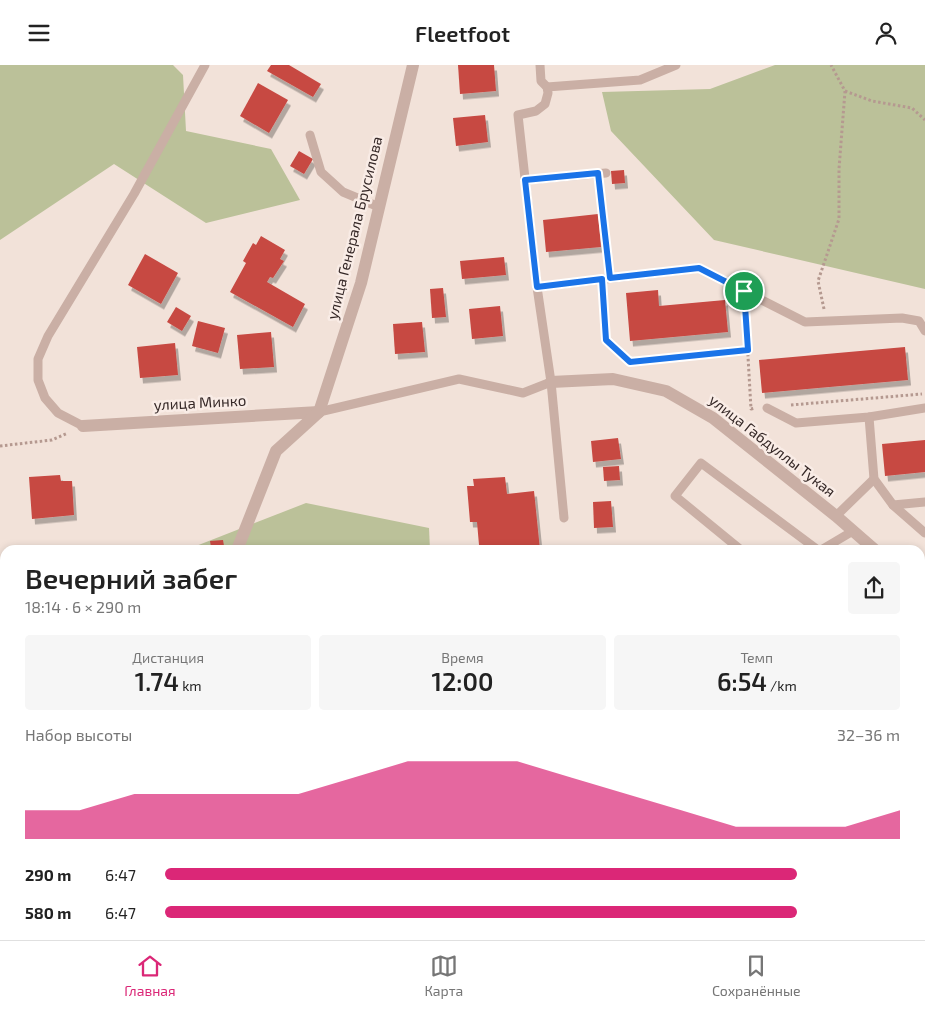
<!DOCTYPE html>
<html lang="ru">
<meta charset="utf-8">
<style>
:root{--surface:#fff;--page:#f6f6f6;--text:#222;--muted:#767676;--line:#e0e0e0;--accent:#db2777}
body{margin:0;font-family:"Exo 2",sans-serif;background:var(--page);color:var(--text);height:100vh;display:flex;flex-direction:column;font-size:19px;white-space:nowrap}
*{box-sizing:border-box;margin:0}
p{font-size:16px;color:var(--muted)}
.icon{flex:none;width:28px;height:28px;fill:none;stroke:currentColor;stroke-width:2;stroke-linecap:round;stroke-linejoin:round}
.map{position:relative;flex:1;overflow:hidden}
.drawer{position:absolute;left:0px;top:480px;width:925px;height:395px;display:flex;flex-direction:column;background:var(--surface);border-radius:15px 15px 0 0;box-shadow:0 2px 8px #0003}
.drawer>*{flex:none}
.pin{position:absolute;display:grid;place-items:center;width:42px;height:42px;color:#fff;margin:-21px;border:2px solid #fff;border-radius:50%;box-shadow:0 1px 5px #0007}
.round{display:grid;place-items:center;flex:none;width:52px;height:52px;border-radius:5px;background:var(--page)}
.headline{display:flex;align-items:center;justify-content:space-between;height:85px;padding:0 25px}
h1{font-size:28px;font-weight:600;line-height:38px}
.figures{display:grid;grid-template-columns:repeat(3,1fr);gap:8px;height:85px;padding:5px 25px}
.figures div{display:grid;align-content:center;border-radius:5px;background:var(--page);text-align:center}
.figures b{font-size:25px;font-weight:600}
.figures small{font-size:14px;font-weight:400}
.figures p{font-size:14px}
.chart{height:140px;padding:10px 25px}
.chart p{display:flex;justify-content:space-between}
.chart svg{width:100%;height:90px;margin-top:5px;fill:var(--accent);opacity:.7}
ul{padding:0 25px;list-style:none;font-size:16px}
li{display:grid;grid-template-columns:80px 60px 1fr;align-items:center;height:38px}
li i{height:12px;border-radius:6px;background:var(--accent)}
header{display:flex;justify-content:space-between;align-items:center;height:65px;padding:0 25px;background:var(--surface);font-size:22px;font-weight:600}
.tab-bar{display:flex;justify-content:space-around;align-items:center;height:70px;border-top:1px solid var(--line);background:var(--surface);font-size:14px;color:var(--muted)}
.tab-bar a{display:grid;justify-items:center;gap:2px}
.tab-bar .active{color:var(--accent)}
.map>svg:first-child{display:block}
.green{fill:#bbc199}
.building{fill:#c74842;filter:url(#shadow)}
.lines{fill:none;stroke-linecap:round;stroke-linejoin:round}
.path{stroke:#b59990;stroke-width:3;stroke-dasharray:2.5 2.5;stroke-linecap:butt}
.lane{stroke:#caafa5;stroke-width:9}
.street{stroke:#caafa5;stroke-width:12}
.route-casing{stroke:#fff;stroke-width:10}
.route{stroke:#1a73e8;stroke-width:6}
.labels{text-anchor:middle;stroke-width:5;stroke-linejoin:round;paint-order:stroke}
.street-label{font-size:15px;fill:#352827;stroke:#f9ece6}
</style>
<header><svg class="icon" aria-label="menu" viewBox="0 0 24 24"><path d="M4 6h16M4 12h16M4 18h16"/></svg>Fleetfoot<svg class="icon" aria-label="person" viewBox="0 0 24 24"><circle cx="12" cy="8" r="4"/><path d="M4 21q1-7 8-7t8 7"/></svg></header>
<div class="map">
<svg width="925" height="875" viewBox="0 0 925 875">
<defs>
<filter id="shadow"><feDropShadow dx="3" dy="5.5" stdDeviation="0" flood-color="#0004"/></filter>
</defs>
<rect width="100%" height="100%" fill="#f2e2d9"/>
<g class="green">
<polygon points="0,0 173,0 183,10 186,66 271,84 300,135 206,158 114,99 0,175"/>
<polygon points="775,0 925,0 925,224 714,175 611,66 602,27 710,24"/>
<polygon points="306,438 429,463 430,485 195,485 196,481"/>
<polygon points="166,870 895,870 899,875 164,875"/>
</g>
<g class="building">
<polygon points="271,0 289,0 321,19 313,32 267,6"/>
<polygon points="458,0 494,0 496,26 460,29"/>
<polygon points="258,18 288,35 269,68 240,51"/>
<polygon points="485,50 488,77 456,81 453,53"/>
<polygon points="299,86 313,94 304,109 290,101"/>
<polygon points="624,105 625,118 612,119 611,106"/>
<polygon points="598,149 601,182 546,187 543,155"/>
<polygon points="261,171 285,185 280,194 284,196 273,213 270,212 267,217 305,239 293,262 230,227 246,198 243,196 253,178 256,180"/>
<polygon points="145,189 178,208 161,239 128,220"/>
<polygon points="504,192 506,210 462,214 460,196"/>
<polygon points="443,223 446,252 432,253 430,224"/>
<polygon points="658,225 659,241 725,235 728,267 630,276 626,228"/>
<polygon points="500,241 503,271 472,274 469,244"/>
<polygon points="176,242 191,251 182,266 167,257"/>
<polygon points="198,256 225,263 218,288 192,281"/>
<polygon points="422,257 425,287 395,289 393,259"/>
<polygon points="271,267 274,302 240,304 237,270"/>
<polygon points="175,278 178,310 140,313 137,282"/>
<polygon points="905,282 908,315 762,328 759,295"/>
<polygon points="618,373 621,394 593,397 591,376"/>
<polygon points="925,375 925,407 885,411 882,379"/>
<polygon points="619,401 620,415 604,416 603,402"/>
<polygon points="60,410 61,416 72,416 74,450 32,454 29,412"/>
<polygon points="505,412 507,429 534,426 540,485 472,485 472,480 479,480 477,457 470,457 467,421 474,421 473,414"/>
<polygon points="611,436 613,462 594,463 593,437"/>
<polygon points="223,475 224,481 211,482 210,476"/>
<polygon points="5,496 5,556 0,553 0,505"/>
<polygon points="0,629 5,632 5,665 0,662"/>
<rect x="920" y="725" width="5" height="32"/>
<polygon points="23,870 60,870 57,875 20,875"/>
</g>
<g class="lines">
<g class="path">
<polyline points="845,26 872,36 912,43 925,55"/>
<polyline points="600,121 609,202"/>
<polyline points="602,225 606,275 630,297 748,285"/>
<polyline points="745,239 751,344 755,343"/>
<polyline points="824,244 818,216 839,154 839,104 845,26 831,0"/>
<polyline points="791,340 922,329"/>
<polyline points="0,381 52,375 68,368"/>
<polyline points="920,695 925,695"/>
<polyline points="920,811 925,815"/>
<polyline points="359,870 363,875"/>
<polyline points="848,870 852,875"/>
<polyline points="660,875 661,870"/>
<polyline points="752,875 753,870"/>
</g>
<g class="lane">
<polyline points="540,0 541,16 547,22 548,28 545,39 536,46 518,50 537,222 551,317 564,453"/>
<polyline points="547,22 640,15 676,0"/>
<polyline points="310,70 321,107 343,127 379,142"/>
<polyline points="525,115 606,108"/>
<polyline points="537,222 699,203 805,257 902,253 919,256 925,266"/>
<polyline points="767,343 796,358 869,352 925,343"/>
<polyline points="319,347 459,314 523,328 551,317"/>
<polyline points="869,352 874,414 893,440 925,468"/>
<polyline points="83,361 58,348 45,333 38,315 38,294 48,271 134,129 205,0"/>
<polyline points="893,440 925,437"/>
<polyline points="836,451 874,414"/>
<polyline points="741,485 675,431 701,398 818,485"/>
<polyline points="821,485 853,466"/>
<polyline points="0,598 5,601"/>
<polyline points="920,787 925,787"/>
<polyline points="0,832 5,835"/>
<polyline points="920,844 925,849"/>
</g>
<g class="street">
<polyline points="551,317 613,314 666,326 713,353 836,451 875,485"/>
<polyline points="83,361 319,347"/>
<polyline points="237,485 276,386 319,347 361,218 413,0"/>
<polyline points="920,525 925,529"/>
<polyline points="109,875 111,870"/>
</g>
</g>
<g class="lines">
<defs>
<polygon id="route" points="598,108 610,213 699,203 744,226 748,285 630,297 606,275 602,214 537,222 525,115"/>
</defs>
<use href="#route" class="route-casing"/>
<use href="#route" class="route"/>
</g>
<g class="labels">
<g class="street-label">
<text transform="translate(355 163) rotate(-76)" y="5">улица Генерала Брусилова</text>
<text transform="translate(200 338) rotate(-3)" y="5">улица Минко</text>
<text transform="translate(772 381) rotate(38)" y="5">улица Габдуллы Тукая</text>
</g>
</g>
</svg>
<div class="pin" style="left:744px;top:226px;background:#1e9e55"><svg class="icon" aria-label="arrive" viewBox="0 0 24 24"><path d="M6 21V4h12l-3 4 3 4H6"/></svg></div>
<section class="drawer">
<div class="headline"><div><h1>Вечерний забег</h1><p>18:14 · 6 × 290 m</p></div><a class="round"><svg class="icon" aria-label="share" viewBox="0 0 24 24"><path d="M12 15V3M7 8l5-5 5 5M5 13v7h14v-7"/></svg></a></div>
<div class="figures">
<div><p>Дистанция</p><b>1.74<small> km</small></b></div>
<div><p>Время</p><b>12:00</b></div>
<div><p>Темп</p><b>6:54<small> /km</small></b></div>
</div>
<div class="chart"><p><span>Набор высоты</span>32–36 m</p>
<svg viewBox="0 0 160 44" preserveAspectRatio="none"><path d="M0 44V30L10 30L20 22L30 22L40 22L50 22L60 14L70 6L80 6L90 6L100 14L110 22L120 30L130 38L140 38L150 38L160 30V44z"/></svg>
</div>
<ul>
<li><b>290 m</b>6:47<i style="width:86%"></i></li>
<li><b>580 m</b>6:47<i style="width:86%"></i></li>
</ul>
</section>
</div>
<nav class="tab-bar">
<a class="active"><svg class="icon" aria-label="home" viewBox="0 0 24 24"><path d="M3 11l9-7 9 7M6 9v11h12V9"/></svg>Главная</a>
<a><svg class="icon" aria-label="map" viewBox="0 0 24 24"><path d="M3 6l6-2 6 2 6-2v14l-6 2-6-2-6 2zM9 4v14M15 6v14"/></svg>Карта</a>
<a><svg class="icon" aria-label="saved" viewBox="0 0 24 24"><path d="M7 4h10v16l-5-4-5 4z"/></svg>Сохранённые</a>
</nav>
